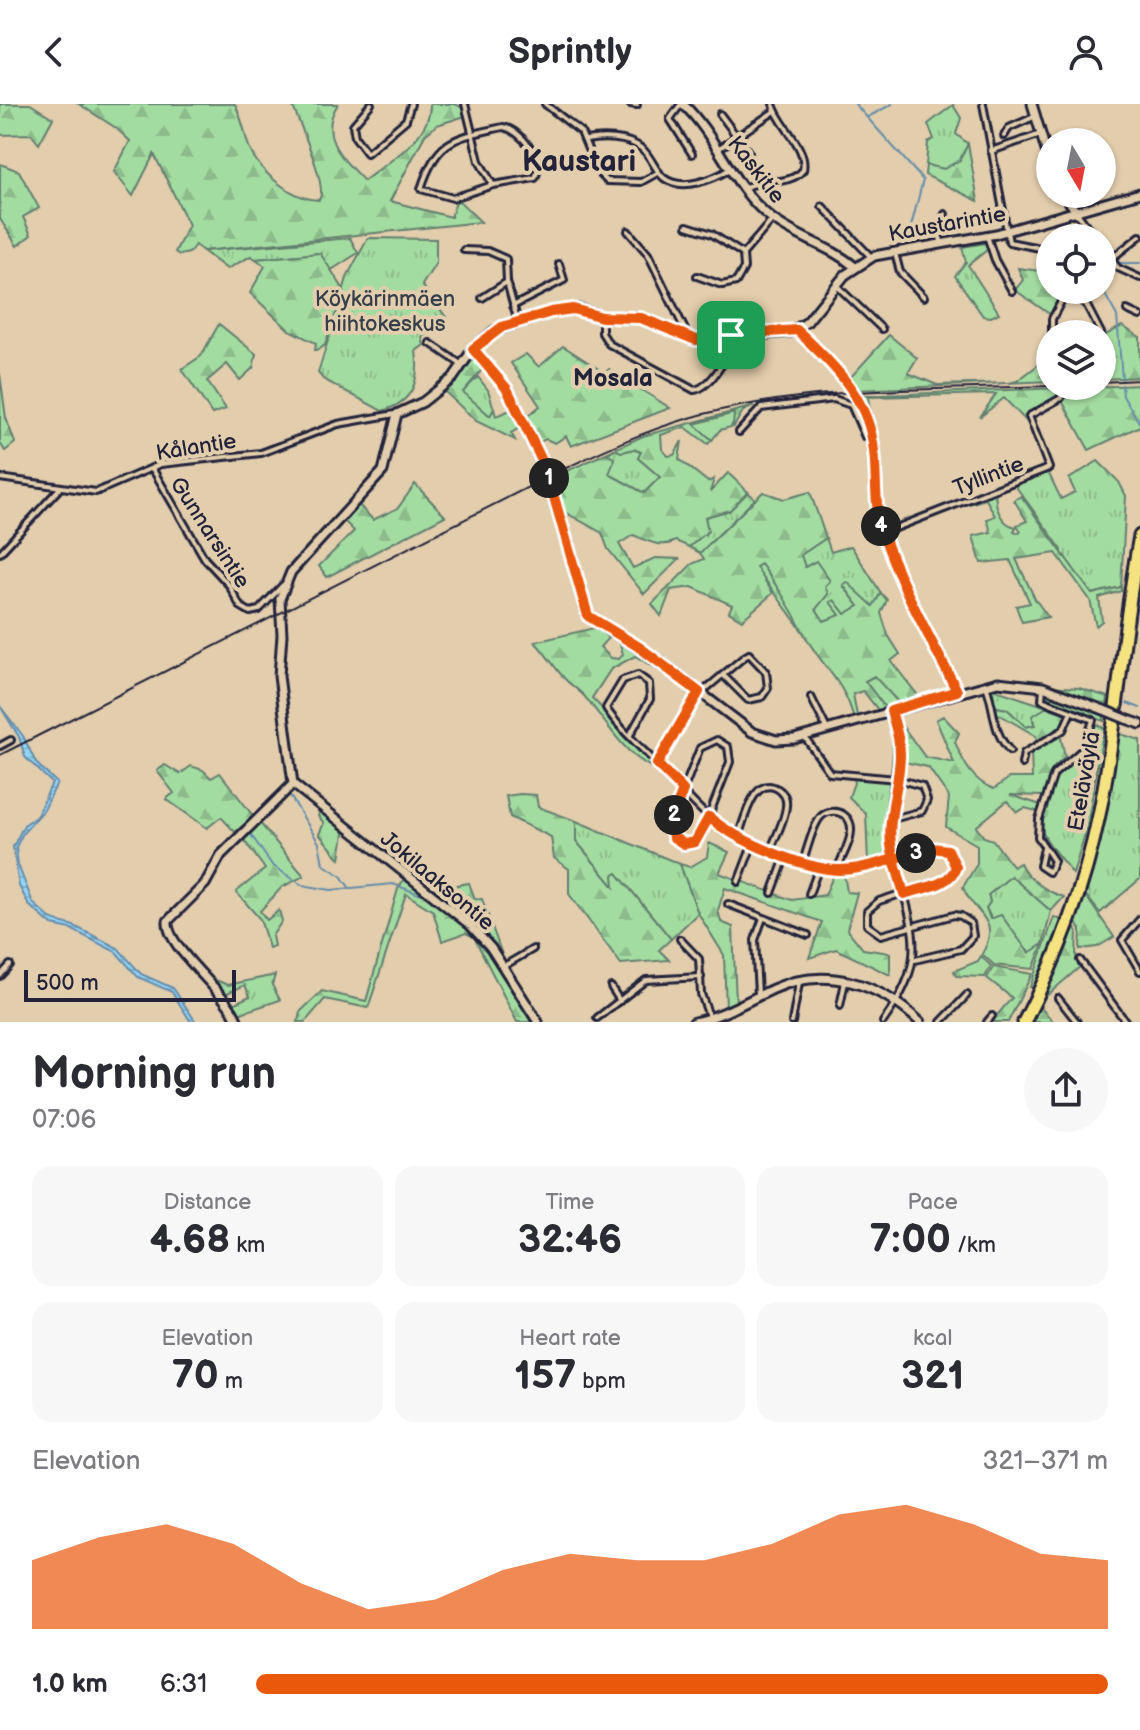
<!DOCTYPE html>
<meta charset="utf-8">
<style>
:root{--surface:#fff;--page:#f7f7f7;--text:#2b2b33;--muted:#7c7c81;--accent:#ea580c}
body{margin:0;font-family:"Balsamiq Sans",sans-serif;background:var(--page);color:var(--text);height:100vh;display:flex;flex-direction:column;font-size:30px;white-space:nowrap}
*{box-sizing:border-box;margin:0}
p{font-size:26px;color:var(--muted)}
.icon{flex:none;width:44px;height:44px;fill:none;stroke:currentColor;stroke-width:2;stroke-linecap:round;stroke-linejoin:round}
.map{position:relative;height:918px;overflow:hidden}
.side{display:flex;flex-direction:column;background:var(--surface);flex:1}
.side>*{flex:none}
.needle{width:52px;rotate:170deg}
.tools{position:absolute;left:1036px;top:24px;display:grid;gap:16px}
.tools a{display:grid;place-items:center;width:80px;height:80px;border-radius:50%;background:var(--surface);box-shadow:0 2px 6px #0004;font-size:40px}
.scale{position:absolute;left:24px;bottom:20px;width:212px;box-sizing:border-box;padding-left:8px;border:4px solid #22223b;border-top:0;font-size:22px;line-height:28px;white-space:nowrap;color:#22223b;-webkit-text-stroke:6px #e2cdac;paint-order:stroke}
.pin{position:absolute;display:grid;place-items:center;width:68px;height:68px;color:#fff;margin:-34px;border-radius:16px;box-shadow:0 4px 12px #0006}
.km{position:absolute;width:40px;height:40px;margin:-20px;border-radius:50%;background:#222;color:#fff;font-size:22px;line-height:40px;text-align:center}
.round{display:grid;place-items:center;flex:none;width:84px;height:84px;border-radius:42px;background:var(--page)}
.overview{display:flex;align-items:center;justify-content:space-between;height:136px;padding:0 32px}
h1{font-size:44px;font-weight:600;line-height:60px}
.figures{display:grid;grid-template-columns:repeat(3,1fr);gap:12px;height:136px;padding:8px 32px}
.figures div{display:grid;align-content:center;border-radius:20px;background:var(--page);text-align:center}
.figures b{font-size:40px;font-weight:600}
.figures small{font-size:22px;font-weight:400}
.figures p{font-size:22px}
.chart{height:224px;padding:16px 32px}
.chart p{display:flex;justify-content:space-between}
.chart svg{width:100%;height:144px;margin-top:8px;fill:var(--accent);opacity:.7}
ul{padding:0 32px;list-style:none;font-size:26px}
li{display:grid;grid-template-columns:128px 96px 1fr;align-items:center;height:60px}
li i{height:20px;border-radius:10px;background:var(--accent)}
header{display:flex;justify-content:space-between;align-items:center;height:104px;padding:0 32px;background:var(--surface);font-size:36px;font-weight:600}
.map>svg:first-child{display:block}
.grass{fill:url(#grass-tufts);stroke:#627f6e;stroke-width:2}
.forest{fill:url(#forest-firs);stroke:#627f6e;stroke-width:2;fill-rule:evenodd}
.water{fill:url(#water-rules);stroke:#668dab;stroke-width:2}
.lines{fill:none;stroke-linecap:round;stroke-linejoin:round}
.stream{stroke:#668dab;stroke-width:2}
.street-casing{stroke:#22223b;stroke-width:10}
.secondary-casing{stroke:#22223b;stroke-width:13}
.highway-casing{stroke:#22223b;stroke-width:17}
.street{stroke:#e2cdac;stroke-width:4}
.secondary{stroke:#e2cdac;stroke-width:7}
.highway{stroke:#f5e382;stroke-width:11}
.rail{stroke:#22223b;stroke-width:2}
.secondary-bridge-casing{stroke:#22223b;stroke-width:13;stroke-linecap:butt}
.secondary-bridge{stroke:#e2cdac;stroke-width:7}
.route-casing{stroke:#fff;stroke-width:16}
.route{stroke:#ea580c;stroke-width:10}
.labels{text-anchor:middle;stroke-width:8;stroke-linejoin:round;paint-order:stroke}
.street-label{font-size:22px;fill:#22223b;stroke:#e2cdac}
.park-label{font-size:22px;fill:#353e4a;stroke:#e2cdac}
.neighbourhood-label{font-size:24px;font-weight:bold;fill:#22223b;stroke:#e2cdac}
.district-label{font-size:30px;font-weight:bold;fill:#22223b;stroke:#e2cdac}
</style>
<header><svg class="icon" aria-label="back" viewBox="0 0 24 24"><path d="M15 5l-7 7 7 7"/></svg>Sprintly<svg class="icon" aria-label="person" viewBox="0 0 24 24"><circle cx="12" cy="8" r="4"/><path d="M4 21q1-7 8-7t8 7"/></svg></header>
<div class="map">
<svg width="1140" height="918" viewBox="0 0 1140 918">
<defs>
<pattern id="grass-tufts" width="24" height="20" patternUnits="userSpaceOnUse" patternTransform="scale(2)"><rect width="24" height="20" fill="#a3dca0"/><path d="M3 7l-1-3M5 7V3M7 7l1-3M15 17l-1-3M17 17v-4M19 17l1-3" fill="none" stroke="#8cbc8b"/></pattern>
<pattern id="forest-firs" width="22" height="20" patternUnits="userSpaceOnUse" patternTransform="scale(2)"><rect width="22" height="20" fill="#a3dca0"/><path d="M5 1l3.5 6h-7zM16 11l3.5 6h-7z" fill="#8cbc8b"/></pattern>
<pattern id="water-rules" width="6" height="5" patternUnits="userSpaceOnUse" patternTransform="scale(2)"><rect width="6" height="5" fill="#93d4f5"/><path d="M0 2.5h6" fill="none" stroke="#7eb6d3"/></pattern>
</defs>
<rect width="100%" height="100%" fill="#e2cdac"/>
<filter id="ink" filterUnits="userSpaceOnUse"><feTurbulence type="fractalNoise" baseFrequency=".0125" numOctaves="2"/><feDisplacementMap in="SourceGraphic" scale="16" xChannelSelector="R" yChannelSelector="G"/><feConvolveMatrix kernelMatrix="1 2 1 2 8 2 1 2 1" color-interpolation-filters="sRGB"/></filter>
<g filter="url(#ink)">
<g class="grass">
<polygon points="953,1 961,14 956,30 968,40 960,56 944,65 926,61 928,38 934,35 928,20"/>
<polygon points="350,134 358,149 333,165 327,165 320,149 256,155 251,152 227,165 203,147"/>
<path d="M368,134L436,135V159L422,181L446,213L422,233L424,241L416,247C420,276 414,298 382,307L323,275L318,269L348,171Z"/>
<polygon points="986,139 987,146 968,161 999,209 991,213 983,212 955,172 966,158 962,143"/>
<polygon points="478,273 488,286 494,305 490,312 462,288"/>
<polygon points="734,309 737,311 731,323 720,326 712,336 693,320"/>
<polygon points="614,345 622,348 634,345 642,349 638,354 660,373 644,389 609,370 606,350"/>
<polygon points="1098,357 1119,378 1126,392 1121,483 1092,490 1061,449 1062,446 1014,380 1048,368 1061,395 1075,388 1069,375"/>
<polygon points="748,388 755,395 700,449 689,443 707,427 705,413 730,406"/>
<polygon points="826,434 831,448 851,442 881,489 873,503 843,482 859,502 845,510 834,496 840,512 823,517 816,505 828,490 805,463 800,451"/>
<polygon points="761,460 799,514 803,528 756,463"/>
<polygon points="875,572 900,600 886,605 865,577"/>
<polygon points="995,582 999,587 1047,603 1033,617 1035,620 1026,623 1007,605 996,603 988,583"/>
<path d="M1094,619L1104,624L1087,723L1073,770C1064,758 1049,743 1043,729C1032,702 1058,668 1076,651L1094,676L1097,662L1087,644Z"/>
<polygon points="1117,629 1140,636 1140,775 1100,809 1083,788"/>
<polygon points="856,673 893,676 888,717 891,752 868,758 866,710 849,693"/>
<polygon points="576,717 680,760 698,809 671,835 617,770 614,783 576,737"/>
<polygon points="1011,772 1051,807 1043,840 1033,849 1026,846 1000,812 992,816 986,804 990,798 988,791"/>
<polygon points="275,871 272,881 280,896 238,910 233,900 250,892 245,881 225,890 208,873 228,881"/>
</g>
<g class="forest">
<polygon points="0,0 30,0 53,14 39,40 31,30 0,31"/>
<path d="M79,0H235C241,13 244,24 247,37C255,66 291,95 319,96C329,83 299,19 292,0H338C317,32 342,54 364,77C388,57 431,35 430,0H455L464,5L465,12L437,21L425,31L390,97L451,113L457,95L481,118L203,147L195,141L189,149L180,151L175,148L189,121L154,50L133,92L114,68L130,37L116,24Z"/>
<polygon points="968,40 978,97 925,71 926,61 944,65 960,56"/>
<polygon points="0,60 19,67 39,104 23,113 31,131 17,142 0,115"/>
<polygon points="320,149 344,186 325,241 318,246 315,246 316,239 289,226 250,189 265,162 256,155"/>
<polygon points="1050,152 1050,186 1063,186 1051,211 1015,186 1023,176 1018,164 1047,168"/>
<polygon points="219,220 256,250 253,264 240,276 227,260 207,277 226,305 212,310 182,265 201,252"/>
<polygon points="1122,222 1140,233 1140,273 1102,275 1102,233"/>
<polygon points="889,231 917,254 908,269 937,281 1009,279 1017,277 1050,252 1050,277 856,286 849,275"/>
<polygon points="563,242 605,269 609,265 670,304 571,342 566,332 555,339 546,335 537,339 524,315 540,302 511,259 526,250 539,263"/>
<polygon points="472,248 486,261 463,288 490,312 494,305 496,312 513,305 525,327 520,324 511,329 515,336 476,317 443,286"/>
<polygon points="0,270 6,314 15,339 5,347 0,339"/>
<polygon points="1140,281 1140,322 1089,346 1061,295 1064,284"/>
<polygon points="1061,284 1058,292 1027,309 1027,318 1004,294 980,313 996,290 868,293 874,333 859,292"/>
<path d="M754,302L743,307L733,324L734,309L694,320L712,336L708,340L685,323L661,331L662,345L668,352L674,351L682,337L679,355L708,378L714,375L710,388L728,369L748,388L730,406L705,413L708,427L689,443L676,437C661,445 648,437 633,431L619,440L633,464L655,454L679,455L644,490L608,445L602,429L563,407L554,373L643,332ZM614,345L622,348L634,345L641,348L638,354L660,373L644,389L609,370L615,355L607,350Z"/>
<polygon points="415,380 445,412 327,473 319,462 354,427 342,415 357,399 373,416 398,404"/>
<path d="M996,387C994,399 999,420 1016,423L1014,427L1019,429L1021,427L1017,421L1027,417L1014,396L1021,392L1092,490L1121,483V487L1099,494L1102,517L1096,522L1090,496L1056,449L1016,455L1035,495L1048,513L1022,518L1016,502L1030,499L1010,456L981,459L973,432L991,428L987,415L995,412L986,395L969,400L968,397Z"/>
<path d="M763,388L784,395L810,388L826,434L801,451L805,463L816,457L830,477L825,482L828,490L816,505L824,517L840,511L830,498L834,496L845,510L859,502L843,481L847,478L873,502L881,489L887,496L881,509L888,531L900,550L891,557L920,594L900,600L874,572L865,577L886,605L879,607L863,587L853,590L857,612H853C844,576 819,560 803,528C791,504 778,482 761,460L756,463L773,489L742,516L729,508L732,501L692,483L671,486L661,512L652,500L692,460L704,455L700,449Z"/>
<path d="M598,523L608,534L600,543L611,554L619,555L623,550L620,540L627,538L685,582L635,552L611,565L592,594L664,669C625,655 611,623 585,593C580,587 572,582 566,576C556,566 546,549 535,538Z"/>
<polygon points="1048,582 1079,584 1108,593 1107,600 1104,602"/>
<polygon points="1045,587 1104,612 1104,617 1046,597"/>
<path d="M996,603L1007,605L1026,623L1035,621L1032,612L1047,603L1067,610L1060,629L1065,653L1053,664L1043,692L1010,691L1041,701L1040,708L1025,704L1017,708L1007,697L976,723L984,733L993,736L1013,763L1020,759C1027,775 1047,788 1064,793L1051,807L1011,772L988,791L990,798L986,804L990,815L1001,811L1029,849L1043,840L1033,865L994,861L982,850C1003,814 972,810 963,783L977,760V741L946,723L949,693L928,663L904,658L899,617L925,653L954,659L936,616L943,612L959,629L955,638C963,658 972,677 994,685L1009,674H1032L1031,647L1037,639L1036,632L997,609Z"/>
<polygon points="165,661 180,670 191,662 203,666 211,674 220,669 254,713 235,728 221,713 207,724 166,695 174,689 157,667"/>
<polygon points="520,690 536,691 538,703 576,717 576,737 614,783 613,771 617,769 671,835 659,846 669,856 621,860 569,790 569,765 554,754 551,733 510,713 506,692"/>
<polygon points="321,703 345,723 340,755 319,730 324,719 318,712"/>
<polygon points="260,719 304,772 282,783 260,807 267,816 279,806 282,817 272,832 274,842 269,844 260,815 236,788 265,765 244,736"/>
<polygon points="709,739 729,748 719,769 792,796 825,791 834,770 844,770 847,788 857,789 847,825 863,845 890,849 890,871 836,845 809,854 822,818 725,784 718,806 721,818 733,823 736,900 726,905 724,851 698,809 680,760 690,763 707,753"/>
<polygon points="405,773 479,835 531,918 517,918 474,833 466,829 442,837 433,807 406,790 368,904 325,895 305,918 298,918 300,908 322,887 366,897 398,785"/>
<polygon points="469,779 475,795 482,795 505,859 466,813 435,785"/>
<polygon points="1083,788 1114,833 1097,843 1080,845 1081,825 1073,816"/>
<polygon points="1054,813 1066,818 1037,885 1030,883"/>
<polygon points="1070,821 1077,826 1076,852 1081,862 1037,900 1054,918 1027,918"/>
<polygon points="981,852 991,862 985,873 956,872 954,867 978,857"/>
<polygon points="993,863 1032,870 1008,918 991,918 1012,894 987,874"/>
</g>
<polygon class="water" points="0,602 23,632 36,659 57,679 44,706 23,729 16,743 18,761 33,799 52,816 74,822 118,844 141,870 173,884 196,918 191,918 172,888 138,873 116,848 71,825 52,821 29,801 19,782 13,743 24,721 37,712 52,679 25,653 19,633"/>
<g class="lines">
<g class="stream">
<polyline points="855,0 923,76 906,142"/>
<polyline points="868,13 892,0"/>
<polyline points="1102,177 1119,159 1140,159"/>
<polyline points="1102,185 1117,212 1122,275"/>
<polyline points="1122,281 1123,292 1140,320"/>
<polyline points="1127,599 1140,604"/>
<polyline points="289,690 319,739 323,760 341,772 349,783"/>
<polyline points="249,728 272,761 302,781 331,786 393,780 419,790"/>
</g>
<defs>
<g id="street">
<polyline points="371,0 353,21 355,33 367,49 406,16 411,0"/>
<polyline points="465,0 479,57 493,81"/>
<polyline points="545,0 581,28 597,67 607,77 641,78 659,68"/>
<polyline points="630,0 637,1"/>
<polyline points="681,0 670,15 692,50"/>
<polyline points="983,0 1009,138 1050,146"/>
<polyline points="720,10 749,49"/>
<path d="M503,23C521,26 545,56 535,74L493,81L453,94L421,85C437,34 455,34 503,23Z"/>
<polyline points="1004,32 1009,24 1036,12"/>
<path d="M586,36C602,33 627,33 641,44C651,51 654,66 664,74C682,88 714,75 730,65"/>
<polyline points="718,45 775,7"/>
<polyline points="991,47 1041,30"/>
<path d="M744,84C762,74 789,83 803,66C808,43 779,22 773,0"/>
<polyline points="822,102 871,153"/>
<polyline points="1077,109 1096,134"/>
<polyline points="687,122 712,130 743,150"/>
<polyline points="628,127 648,150 688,232"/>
<polyline points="987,132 995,156 1012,187"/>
<polyline points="942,139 937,126 945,110"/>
<polyline points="1102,143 1118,164 1140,174"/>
<polyline points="464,146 488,147 506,155 507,178 518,218"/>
<polyline points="895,149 900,168 924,193"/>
<polyline points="1111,155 1140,132"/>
<polyline points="697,172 722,181 736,178 744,164 743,150 773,115"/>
<polyline points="836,181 882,225"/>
<polyline points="1071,186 1087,202 1101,229"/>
<polyline points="482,194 507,178"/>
<polyline points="513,202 564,176 559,160"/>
<polyline points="1127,206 1140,212"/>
<path d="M602,213V229L609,240L694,286C710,284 732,250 731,234"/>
<path d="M797,226C833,262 869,293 875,347C877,373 874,401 882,426C900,482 931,535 957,587"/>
<polyline points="1052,230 1052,215 1067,186"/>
<polyline points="430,239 462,261"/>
<polyline points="739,328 761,304 834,295 851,301 865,333 873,336"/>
<polyline points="152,364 205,455 229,481 240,502 250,508 259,506 283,481"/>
<polyline points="0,374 96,388 161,360 261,349 338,320 395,310"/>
<polyline points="883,429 1049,364 1029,312 1061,294 1063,282"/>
<polyline points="0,449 59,385"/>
<path d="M986,582C996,607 991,626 1010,647"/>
<polyline points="1043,583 1042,596 1093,616 1084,644 1054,670 1039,715 1038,733 1054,757 1049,768 1040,762 1044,744"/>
<path d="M698,589L657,660C677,680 696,704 718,721C746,742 821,770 856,765C881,761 930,736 951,748L956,763L950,774L879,797L867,807V821L881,831L954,811L961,812L971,819L973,832L961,845L915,856"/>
<polyline points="701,589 744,553 749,550 766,568 768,584 762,593 748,596 723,571"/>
<polyline points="811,593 827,625"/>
<path d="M630,631L650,595L649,579L638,571L623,576L606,604C619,625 641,643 657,660"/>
<polyline points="804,632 830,669 897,675 922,682 927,696 922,707 889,716"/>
<path d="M717,636L728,643L730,658L701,732C693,742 682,742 673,733L670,720L700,644Z"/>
<polyline points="0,642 11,636"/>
<polyline points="1022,660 1024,649 1063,626 1071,608"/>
<path d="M738,733C744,718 753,670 778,685C784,689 787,695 786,702C785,716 776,732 771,745"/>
<path d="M803,757C808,744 811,727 819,715C828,702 850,707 851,724C852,737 841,754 837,766"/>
<polyline points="738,778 753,739"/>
<polyline points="772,789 786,751"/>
<polyline points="809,790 819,763"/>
<polyline points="728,800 808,831"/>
<polyline points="1140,815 1122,836 1140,867"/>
<polyline points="680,835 699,855 701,890 711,918"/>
<polyline points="1080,856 1126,918"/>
<polyline points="504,862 533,845"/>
<polyline points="0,872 10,861"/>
<polyline points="611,883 620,897"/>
<polyline points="758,890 755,836 763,814"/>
<polyline points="1058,894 1077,918"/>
<polyline points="840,902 845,878"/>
<polyline points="597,914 646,876 701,873"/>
<polyline points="792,918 799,879"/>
<path d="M883,918C923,861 918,840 900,775C895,760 889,744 889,728C888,679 906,661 891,607"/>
<polyline points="941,918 967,891"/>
<polyline points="987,918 992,912"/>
</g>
<g id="secondary">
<path d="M683,0C718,33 732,83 770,113C796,134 829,141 855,163"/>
<polyline points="1032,0 1050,60"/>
<polyline points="1064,90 1077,109"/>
<polyline points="473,245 507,285 546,365 588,512 659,557 752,628 776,636 794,635 998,578 1043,583 1104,606"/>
<polyline points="1126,615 1140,620"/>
<polyline points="293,680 470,821 491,844 538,918"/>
<path d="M238,918C226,886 165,843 168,817L205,780L221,751L293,680L279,572L282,531L280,495L291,468L383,367L397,310L423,298L453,274L473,245L494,227L551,208L579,205L602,213L641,214L696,236L791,228L807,218L845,171L874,152L996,130L1140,89"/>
<path d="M694,918C723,912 747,897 773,885C827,861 880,880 920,918"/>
</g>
<path id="highway" d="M1024,918C1058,853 1084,784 1099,711C1118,619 1122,525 1140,432"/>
</defs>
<use href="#street" class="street-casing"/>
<use href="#secondary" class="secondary-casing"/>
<use href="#highway" class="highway-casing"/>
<use href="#street" class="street"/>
<use href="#secondary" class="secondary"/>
<use href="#highway" class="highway"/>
<g class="rail">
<polyline points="1102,278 1140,276"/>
<path d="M0,651L562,366C613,341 665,318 721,306C828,282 941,286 1050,282"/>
</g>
<defs>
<polyline id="secondary-bridge" points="1104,606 1126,615"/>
</defs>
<use href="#secondary-bridge" class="secondary-bridge-casing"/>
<use href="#secondary-bridge" class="secondary-bridge"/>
</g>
</g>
<g class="lines" filter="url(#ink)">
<defs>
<path id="route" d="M731,231L696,236L641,214L602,213L573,205L551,208L502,223L473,245L507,285L546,365L588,512L639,543L699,588L657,660L683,686L670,720L673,733L684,740L695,738L709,713C735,736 804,765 839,766C858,766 876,760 894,755L904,790C921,784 950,782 956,763L948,746L932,744L894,755C883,718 900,686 900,650C900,635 895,621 891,607L957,587C931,535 900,482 882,426C874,401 877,373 874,347C869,293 833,261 797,226L731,231"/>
</defs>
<use href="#route" class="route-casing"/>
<use href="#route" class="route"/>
</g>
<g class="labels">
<g class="street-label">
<text transform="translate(757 65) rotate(52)" y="8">Kaskitie</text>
<text transform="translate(947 119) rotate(-10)" y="8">Kaustarintie</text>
<text transform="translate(196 342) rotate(-9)" y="8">Kålantie</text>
<text transform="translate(988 371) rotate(-21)" y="8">Tyllintie</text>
<text transform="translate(211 428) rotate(57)" y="8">Gunnarsintie</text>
<text transform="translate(1083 677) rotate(-80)" y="8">Eteläväylä</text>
<text transform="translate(438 776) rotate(40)" y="8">Jokilaaksontie</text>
</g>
<g class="park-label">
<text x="385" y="202">Köykärinmäen<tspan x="385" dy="25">hiihtokeskus</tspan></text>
</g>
<g class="neighbourhood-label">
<text x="613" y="282">Mosala</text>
</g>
<g class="district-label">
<text x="579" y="67">Kaustari</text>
</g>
</g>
</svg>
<div class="tools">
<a><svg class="needle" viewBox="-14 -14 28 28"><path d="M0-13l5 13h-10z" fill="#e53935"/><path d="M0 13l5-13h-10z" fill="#7c7c81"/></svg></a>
<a><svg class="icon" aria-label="locate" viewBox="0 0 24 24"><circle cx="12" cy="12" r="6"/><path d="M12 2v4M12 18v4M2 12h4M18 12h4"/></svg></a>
<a><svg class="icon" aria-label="layers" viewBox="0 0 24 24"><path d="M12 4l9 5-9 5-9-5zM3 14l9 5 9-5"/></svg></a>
</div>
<div class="scale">500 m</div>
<div class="pin" style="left:731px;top:231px;background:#1e9e55"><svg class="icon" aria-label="arrive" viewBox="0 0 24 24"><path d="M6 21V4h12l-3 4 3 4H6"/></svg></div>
<b class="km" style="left:549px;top:374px">1</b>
<b class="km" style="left:674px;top:711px">2</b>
<b class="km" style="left:916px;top:749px">3</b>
<b class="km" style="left:881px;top:422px">4</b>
</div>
<section class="side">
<div class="overview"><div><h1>Morning run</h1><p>07:06</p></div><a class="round"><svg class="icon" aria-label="share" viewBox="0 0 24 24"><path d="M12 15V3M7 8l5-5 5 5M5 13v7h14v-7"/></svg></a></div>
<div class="figures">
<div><p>Distance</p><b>4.68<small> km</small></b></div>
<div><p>Time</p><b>32:46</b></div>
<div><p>Pace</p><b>7:00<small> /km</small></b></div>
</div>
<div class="figures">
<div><p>Elevation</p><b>70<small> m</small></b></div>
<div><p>Heart rate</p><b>157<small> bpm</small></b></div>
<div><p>kcal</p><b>321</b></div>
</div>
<div class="chart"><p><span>Elevation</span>321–371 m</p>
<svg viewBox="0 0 160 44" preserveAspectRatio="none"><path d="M0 44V23L10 16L20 12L30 18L40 30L50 38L60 35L70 26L80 21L90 23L100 23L110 18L120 9L130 6L140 12L150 21L160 23V44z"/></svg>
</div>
<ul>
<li><b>1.0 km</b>6:31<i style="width:100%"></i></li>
</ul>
</section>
